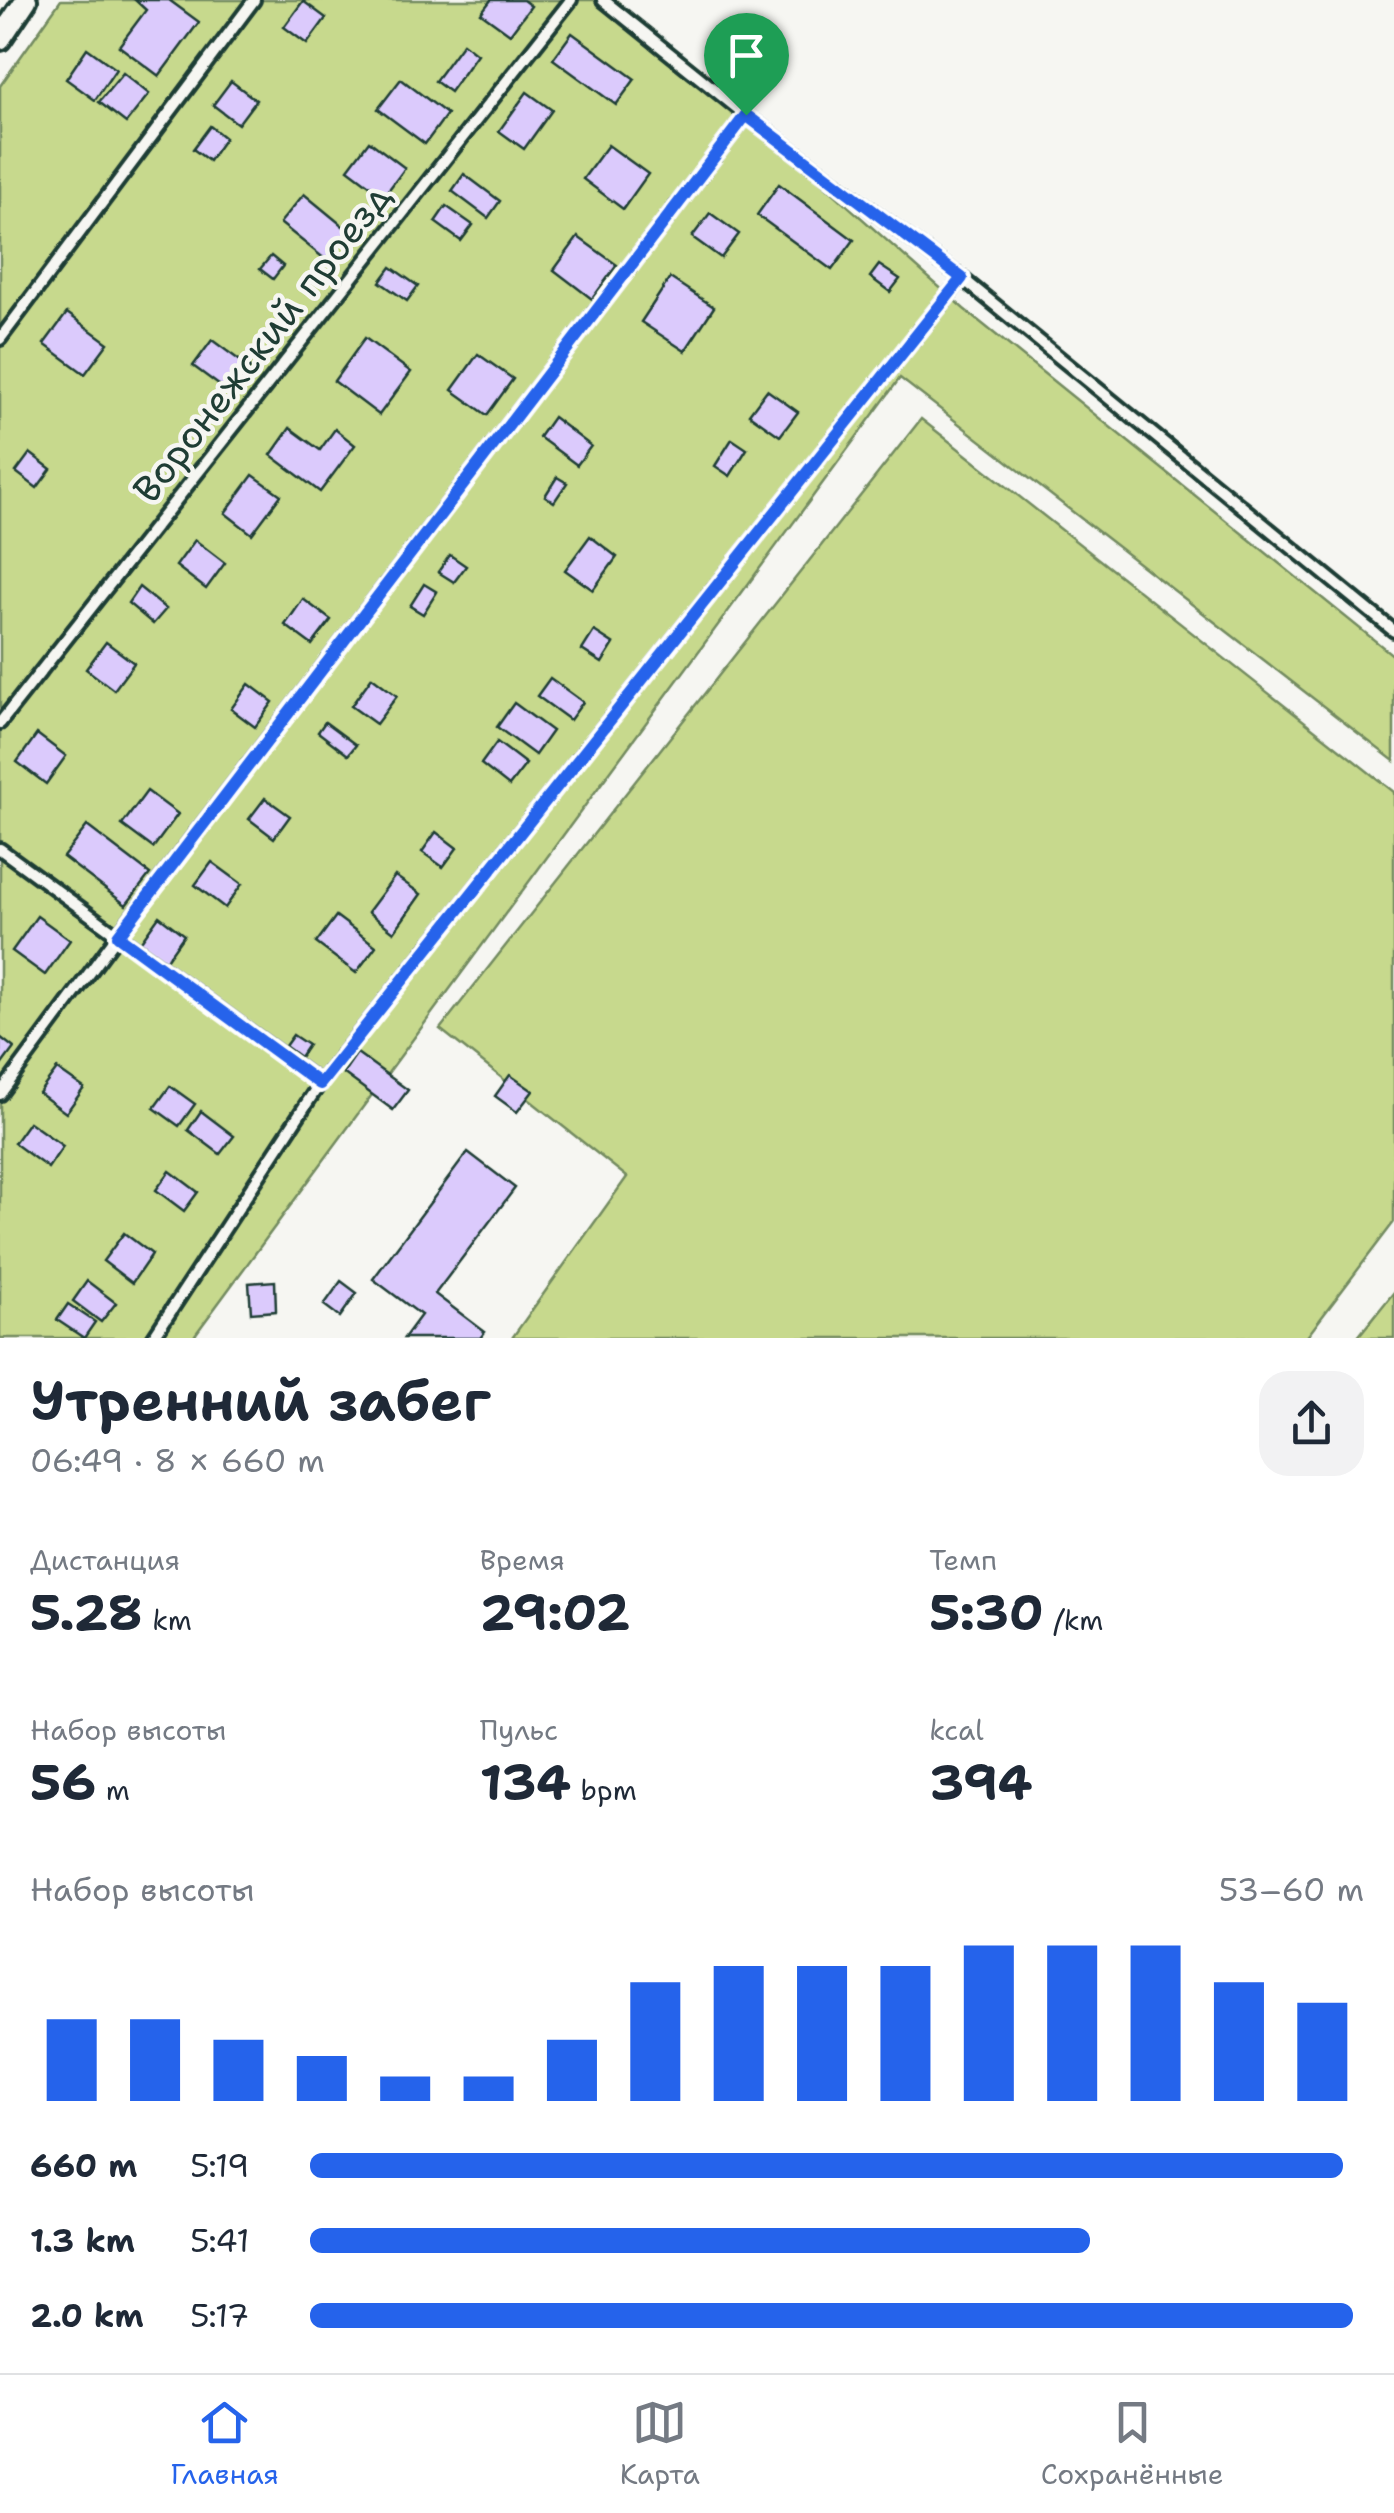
<!DOCTYPE html>
<html lang="ru">
<meta charset="utf-8">
<style>
:root{--surface:#fff;--page:#f2f2f3;--text:#1f2937;--muted:#747a83;--line:#e0e1e3;--accent:#2563eb}
body{margin:0;font-family:"Shantell Sans",sans-serif;background:var(--page);color:var(--text);height:100vh;display:flex;flex-direction:column;font-size:38px;white-space:nowrap}
*{box-sizing:border-box;margin:0}
p{font-size:32px;color:var(--muted)}
.icon{flex:none;width:55px;height:55px;fill:none;stroke:currentColor;stroke-width:2;stroke-linecap:round;stroke-linejoin:round}
.map{position:relative;height:1338px;overflow:hidden}
.panel{display:flex;flex-direction:column;background:var(--surface);flex:1}
.panel>*{flex:none}
.pin{position:absolute;display:grid;place-items:center;width:85px;height:85px;color:#fff;margin:-102px -42px;border-radius:50% 50% 50% 0;rotate:-45deg;box-shadow:0 0 10px #0007}
.pin .icon{rotate:45deg}
.round{display:grid;place-items:center;flex:none;width:105px;height:105px;border-radius:30px;background:var(--page)}
.summary{display:flex;align-items:center;justify-content:space-between;height:170px;padding:0 30px}
h1{font-size:55px;font-weight:700;line-height:75px}
.figures{display:grid;grid-template-columns:repeat(3,1fr);gap:15px;height:170px;padding:10px 30px}
.figures div{display:grid;align-content:center}
.figures b{font-size:50px;font-weight:700}
.figures small{font-size:28px;font-weight:400}
.figures p{font-size:28px}
.chart{height:280px;padding:20px 30px}
.chart p{display:flex;justify-content:space-between}
.chart svg{width:100%;height:180px;margin-top:10px;stroke:var(--accent);stroke-width:6}
ul{padding:0 30px;list-style:none;font-size:32px}
li{display:grid;grid-template-columns:160px 120px 1fr;align-items:center;height:75px}
li i{height:25px;border-radius:12px;background:var(--accent)}
.tabs{display:flex;justify-content:space-around;align-items:center;height:140px;border-top:2px solid var(--line);background:var(--surface);font-size:28px;color:var(--muted)}
.tabs a{display:grid;justify-items:center;gap:5px}
.tabs .on{color:var(--accent)}
.map>svg:first-child{display:block}
.green{fill:#c7d98d;stroke:#738b60;stroke-width:2.5}
.building{fill:#dbcafc;stroke:#1f3d34;stroke-width:2.5}
.lines{fill:none;stroke-linecap:round;stroke-linejoin:round}
.service-casing{stroke:#1f3d34;stroke-width:18}
.minor-casing{stroke:#1f3d34;stroke-width:28}
.service{stroke:#f6f6f2;stroke-width:10}
.minor{stroke:#f6f6f2;stroke-width:20}
.route-casing{stroke:#fff;stroke-width:20}
.route{stroke:#2563eb;stroke-width:12}
.labels{text-anchor:middle;stroke-width:9;stroke-linejoin:round;paint-order:stroke}
.street-label{font-size:38px;fill:#1f3d34;stroke:#f6f6f2}
</style>
<div class="map">
<svg width="1394" height="1338" viewBox="0 0 1394 1338">
<rect width="100%" height="100%" fill="#f6f6f2"/>
<filter id="ink" filterUnits="userSpaceOnUse"><feTurbulence type="fractalNoise" baseFrequency=".01" numOctaves="2"/><feDisplacementMap in="SourceGraphic" scale="20" xChannelSelector="R" yChannelSelector="G"/><feConvolveMatrix kernelMatrix="1 2 1 2 8 2 1 2 1" color-interpolation-filters="sRGB"/></filter>
<g filter="url(#ink)">
<g class="green">
<polygon points="61,0 616,0 964,309 1394,656 1394,761 900,378 195,1335 198,1338 0,1338 0,86"/>
<polygon points="921,419 1394,792 1394,1222 1306,1338 512,1338 627,1177 440,1029"/>
<polygon points="1394,1292 1394,1338 1357,1338"/>
</g>
<g class="building">
<polygon points="169,0 199,22 159,76 119,46 146,10 135,0"/>
<polygon points="491,0 523,0 531,6 510,34 481,13"/>
<polygon points="303,1 326,18 307,44 284,27"/>
<polygon points="572,33 635,79 616,105 553,59"/>
<polygon points="463,43 477,54 450,92 435,81"/>
<polygon points="87,48 116,69 95,100 66,79"/>
<polygon points="123,73 149,94 126,123 99,102"/>
<polygon points="401,79 447,114 425,144 378,109"/>
<polygon points="231,81 256,100 238,124 213,105"/>
<polygon points="527,92 552,110 524,149 499,131"/>
<polygon points="210,126 225,138 209,161 193,149"/>
<polygon points="369,141 405,168 384,196 348,169"/>
<polygon points="608,145 648,174 623,209 583,179"/>
<polygon points="464,174 500,201 488,218 452,191"/>
<polygon points="779,184 854,240 832,270 757,215"/>
<polygon points="304,194 349,231 326,260 280,223"/>
<polygon points="446,206 473,225 461,241 435,222"/>
<polygon points="710,213 739,234 721,258 692,237"/>
<polygon points="578,237 617,265 592,299 554,270"/>
<polygon points="271,256 283,266 273,279 260,269"/>
<polygon points="879,265 900,279 890,292 870,277"/>
<polygon points="391,267 418,286 407,301 380,282"/>
<polygon points="670,278 714,307 685,351 641,322"/>
<polygon points="67,313 108,343 85,374 44,344"/>
<polygon points="365,338 411,372 379,415 334,381"/>
<polygon points="212,340 250,368 231,394 193,366"/>
<polygon points="478,354 513,379 487,415 452,390"/>
<polygon points="767,390 798,412 780,436 749,414"/>
<polygon points="553,417 591,446 577,465 539,437"/>
<polygon points="290,428 320,450 335,429 355,445 320,492 271,455"/>
<polygon points="732,439 747,449 730,476 715,466"/>
<polygon points="30,453 51,469 37,488 16,472"/>
<polygon points="253,475 281,495 252,534 225,513"/>
<polygon points="557,477 567,483 554,502 545,496"/>
<polygon points="590,536 617,557 593,590 565,570"/>
<polygon points="195,540 225,563 206,589 176,566"/>
<polygon points="450,555 466,566 454,582 438,572"/>
<polygon points="424,584 437,592 423,614 410,606"/>
<polygon points="139,587 166,609 153,624 128,603"/>
<polygon points="303,599 331,620 312,645 285,625"/>
<polygon points="594,631 614,644 602,663 582,650"/>
<polygon points="106,642 134,663 114,690 86,669"/>
<polygon points="372,677 397,696 376,724 351,706"/>
<polygon points="550,678 583,702 570,720 537,696"/>
<polygon points="249,684 273,702 255,727 231,709"/>
<polygon points="514,703 552,731 535,755 497,727"/>
<polygon points="325,722 356,745 348,755 318,732"/>
<polygon points="37,734 66,756 46,784 17,762"/>
<polygon points="497,742 526,764 509,786 481,764"/>
<polygon points="147,791 178,814 153,848 122,825"/>
<polygon points="265,798 290,816 274,838 249,819"/>
<polygon points="87,826 150,874 126,905 63,857"/>
<polygon points="436,832 457,848 443,867 422,852"/>
<polygon points="212,862 242,884 225,908 195,885"/>
<polygon points="395,876 421,894 394,932 368,912"/>
<polygon points="37,916 70,940 45,975 12,951"/>
<polygon points="159,916 184,935 164,963 139,944"/>
<polygon points="336,916 376,946 356,973 316,943"/>
<polygon points="293,1035 308,1045 300,1057 285,1046"/>
<polygon points="0,1037 14,1048 0,1067"/>
<polygon points="357,1053 408,1090 393,1110 343,1073"/>
<polygon points="57,1069 84,1088 66,1113 39,1093"/>
<polygon points="510,1075 533,1091 517,1112 495,1096"/>
<polygon points="170,1086 195,1104 179,1126 154,1108"/>
<polygon points="201,1111 234,1136 220,1154 188,1130"/>
<polygon points="29,1122 63,1146 48,1168 14,1143"/>
<polygon points="468,1152 515,1188 435,1294 485,1332 480,1338 404,1338 421,1315 373,1279"/>
<polygon points="170,1171 198,1192 184,1211 156,1190"/>
<polygon points="124,1233 152,1254 132,1283 103,1261"/>
<polygon points="87,1281 116,1303 101,1322 73,1301"/>
<polygon points="275,1281 276,1311 251,1313 249,1283"/>
<polygon points="341,1281 357,1293 340,1317 324,1305"/>
<polygon points="68,1304 95,1322 84,1338 57,1320"/>
</g>
<g class="lines">
<defs>
<g id="service">
<polyline points="962,278 1394,631"/>
<polyline points="0,339 254,0"/>
<polyline points="0,723 571,0"/>
<polyline points="0,849 320,1083"/>
<polyline points="0,1094 117,936 746,115"/>
<polyline points="153,1338 320,1083 962,278 746,115 603,0"/>
</g>
<polyline id="minor" points="0,39 26,0"/>
</defs>
<use href="#service" class="service-casing"/>
<use href="#minor" class="minor-casing"/>
<use href="#service" class="service"/>
<use href="#minor" class="minor"/>
</g>
</g>
<g class="lines" filter="url(#ink)">
<defs>
<polygon id="route" points="746,115 962,278 320,1084 118,936"/>
</defs>
<use href="#route" class="route-casing"/>
<use href="#route" class="route"/>
</g>
<g class="labels">
<g class="street-label">
<text transform="translate(262 343) rotate(-52)" y="13">Воронежский проезд</text>
</g>
</g>
</svg>
<div class="pin" style="left:746px;top:115px;background:#1e9e55"><svg class="icon" aria-label="arrive" viewBox="0 0 24 24"><path d="M6 21V4h12l-3 4 3 4H6"/></svg></div>
</div>
<section class="panel">
<div class="summary"><div><h1>Утренний забег</h1><p>06:49 · 8 × 660 m</p></div><a class="round"><svg class="icon" aria-label="share" viewBox="0 0 24 24"><path d="M12 15V3M7 8l5-5 5 5M5 13v7h14v-7"/></svg></a></div>
<div class="figures">
<div><p>Дистанция</p><b>5.28<small> km</small></b></div>
<div><p>Время</p><b>29:02</b></div>
<div><p>Темп</p><b>5:30<small> /km</small></b></div>
</div>
<div class="figures">
<div><p>Набор высоты</p><b>56<small> m</small></b></div>
<div><p>Пульс</p><b>134<small> bpm</small></b></div>
<div><p>kcal</p><b>394</b></div>
</div>
<div class="chart"><p><span>Набор высоты</span>53–60 m</p>
<svg viewBox="0 0 160 44" preserveAspectRatio="none"><path d="M5 44V24M15 44V24M25 44V29M35 44V33M45 44V38M55 44V38M65 44V29M75 44V15M85 44V11M95 44V11M105 44V11M115 44V6M125 44V6M135 44V6M145 44V15M155 44V20"/></svg>
</div>
<ul>
<li><b>660 m</b>5:19<i style="width:98%"></i></li>
<li><b>1.3 km</b>5:41<i style="width:74%"></i></li>
<li><b>2.0 km</b>5:17<i style="width:99%"></i></li>
</ul>
</section>
<nav class="tabs">
<a class="on"><svg class="icon" aria-label="home" viewBox="0 0 24 24"><path d="M3 11l9-7 9 7M6 9v11h12V9"/></svg>Главная</a>
<a><svg class="icon" aria-label="map" viewBox="0 0 24 24"><path d="M3 6l6-2 6 2 6-2v14l-6 2-6-2-6 2zM9 4v14M15 6v14"/></svg>Карта</a>
<a><svg class="icon" aria-label="saved" viewBox="0 0 24 24"><path d="M7 4h10v16l-5-4-5 4z"/></svg>Сохранённые</a>
</nav>
